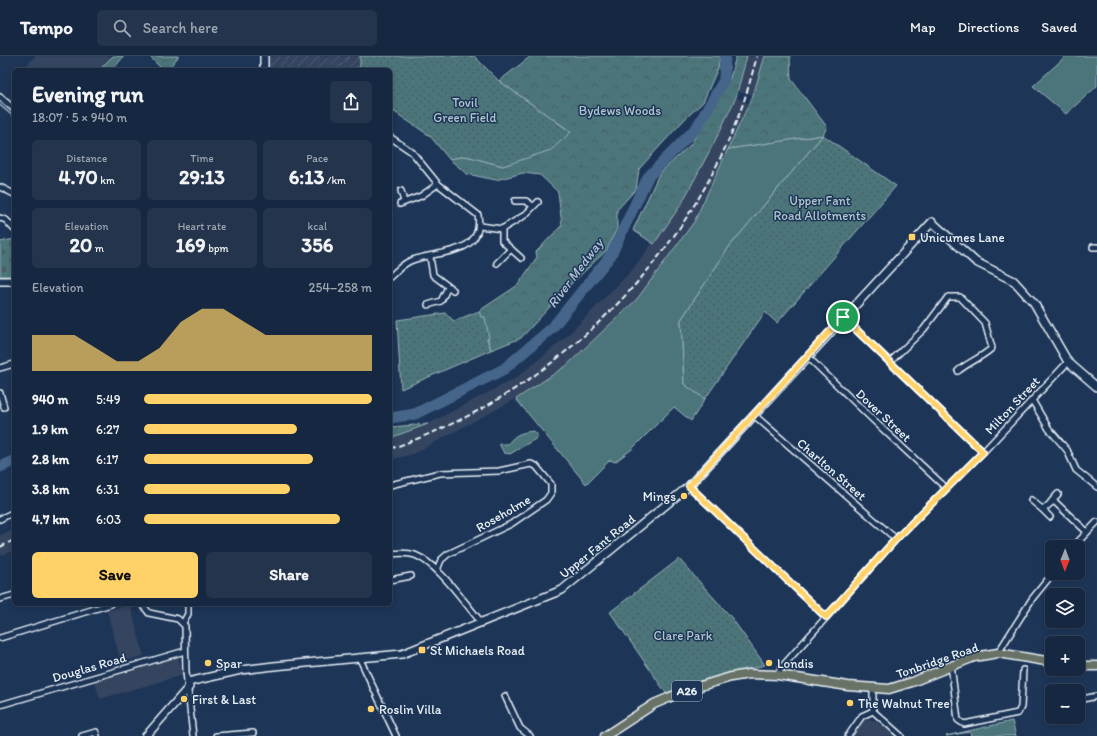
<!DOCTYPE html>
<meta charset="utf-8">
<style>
:root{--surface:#162841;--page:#23344c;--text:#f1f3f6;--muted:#9ea6b1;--line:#35445a;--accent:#ffd166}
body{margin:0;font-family:Itim,sans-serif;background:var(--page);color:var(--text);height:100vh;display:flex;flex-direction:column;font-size:15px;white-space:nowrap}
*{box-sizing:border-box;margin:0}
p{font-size:13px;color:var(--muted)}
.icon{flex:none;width:22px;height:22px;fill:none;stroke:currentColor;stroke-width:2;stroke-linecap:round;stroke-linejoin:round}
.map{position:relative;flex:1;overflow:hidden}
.drawer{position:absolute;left:12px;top:12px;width:380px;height:538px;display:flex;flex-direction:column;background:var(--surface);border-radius:6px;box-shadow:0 2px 6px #0003,0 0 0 1px var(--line)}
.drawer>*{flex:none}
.needle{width:26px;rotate:181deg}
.fabs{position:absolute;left:1045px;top:484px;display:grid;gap:8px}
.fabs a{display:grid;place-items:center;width:40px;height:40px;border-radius:6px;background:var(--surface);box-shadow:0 2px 6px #0003,0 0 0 1px var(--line);font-size:20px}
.pin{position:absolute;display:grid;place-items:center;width:34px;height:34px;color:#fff;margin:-17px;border:2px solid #fff;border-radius:50%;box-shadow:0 1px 4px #0007}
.round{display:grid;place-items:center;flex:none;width:42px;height:42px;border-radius:6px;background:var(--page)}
.overview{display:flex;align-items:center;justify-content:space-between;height:68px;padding:0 20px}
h1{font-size:22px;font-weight:800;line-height:30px}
.figures{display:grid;grid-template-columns:repeat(3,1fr);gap:6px;height:68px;padding:4px 20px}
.figures div{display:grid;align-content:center;border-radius:6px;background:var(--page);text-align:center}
.figures b{font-size:20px;font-weight:800}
.figures small{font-size:11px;font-weight:400}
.figures p{font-size:11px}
.chart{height:112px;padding:8px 20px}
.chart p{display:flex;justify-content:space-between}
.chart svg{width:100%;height:72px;margin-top:4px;fill:var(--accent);opacity:.7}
.action{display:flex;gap:8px;margin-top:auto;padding:8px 20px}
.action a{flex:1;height:46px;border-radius:6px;background:var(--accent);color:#111;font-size:16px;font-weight:800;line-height:46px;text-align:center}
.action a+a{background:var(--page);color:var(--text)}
ul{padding:0 20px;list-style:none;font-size:13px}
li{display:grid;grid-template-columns:64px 48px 1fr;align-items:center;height:30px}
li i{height:10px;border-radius:5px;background:var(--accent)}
header{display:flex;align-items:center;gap:24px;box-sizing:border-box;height:56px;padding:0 20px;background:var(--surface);border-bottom:1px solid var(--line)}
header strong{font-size:19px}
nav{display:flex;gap:22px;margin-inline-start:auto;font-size:14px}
.search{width:280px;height:36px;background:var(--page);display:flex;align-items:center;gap:10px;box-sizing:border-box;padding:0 14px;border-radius:6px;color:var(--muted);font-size:15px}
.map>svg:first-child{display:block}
.built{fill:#344460}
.industrial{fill:url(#industrial-furrows)}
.grass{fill:#4c757a;stroke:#9ab3b9}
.forest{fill:url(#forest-crowns);stroke:#9ab3b9}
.cemetery{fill:url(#cemetery-stones);stroke:#9ab3b9}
.park{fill:url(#park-dots);stroke:#9ab3b9}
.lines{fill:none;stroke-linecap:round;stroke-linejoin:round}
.stream{stroke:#869db6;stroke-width:2}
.river{stroke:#45658a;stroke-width:11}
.street-casing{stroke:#e8f1f8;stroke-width:8}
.secondary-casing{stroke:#e8f1f8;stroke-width:10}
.primary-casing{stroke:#e8f1f8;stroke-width:11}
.street{stroke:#1d3557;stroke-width:5}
.secondary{stroke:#1d3557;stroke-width:7}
.primary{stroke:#697266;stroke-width:8}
.rail{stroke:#e8f1f8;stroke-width:2;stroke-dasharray:6 3;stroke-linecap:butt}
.route-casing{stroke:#fff;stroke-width:8}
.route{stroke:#ffd166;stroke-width:5}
.poi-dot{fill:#ffd166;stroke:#1d3557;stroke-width:1.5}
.labels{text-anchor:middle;stroke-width:3;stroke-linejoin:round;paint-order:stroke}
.shield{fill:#1d3557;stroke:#abb9c8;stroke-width:1}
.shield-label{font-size:12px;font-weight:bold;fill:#e8f1f8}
.park-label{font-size:13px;fill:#b1c6cc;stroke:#1d3557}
.poi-label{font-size:13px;fill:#e8f1f8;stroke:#1d3557;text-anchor:start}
.street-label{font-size:13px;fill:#e8f1f8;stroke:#1d3557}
.water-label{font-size:14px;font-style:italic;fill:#afc0d2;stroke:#1d3557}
</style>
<header>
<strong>Tempo</strong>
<div class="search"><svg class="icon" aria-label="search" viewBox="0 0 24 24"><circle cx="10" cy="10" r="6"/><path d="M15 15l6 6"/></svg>Search here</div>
<nav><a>Map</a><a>Directions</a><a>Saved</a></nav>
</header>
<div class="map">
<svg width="1097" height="680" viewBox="0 0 1097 680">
<defs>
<pattern id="industrial-furrows" width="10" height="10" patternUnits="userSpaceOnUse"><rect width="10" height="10" fill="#344460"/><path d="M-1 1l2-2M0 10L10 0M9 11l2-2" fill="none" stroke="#515f78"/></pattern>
<pattern id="forest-crowns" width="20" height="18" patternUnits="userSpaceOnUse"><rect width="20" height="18" fill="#4c757a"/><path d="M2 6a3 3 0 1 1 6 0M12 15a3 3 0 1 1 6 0" fill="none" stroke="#495e62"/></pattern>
<pattern id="cemetery-stones" width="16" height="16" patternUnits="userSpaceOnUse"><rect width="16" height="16" fill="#4c757a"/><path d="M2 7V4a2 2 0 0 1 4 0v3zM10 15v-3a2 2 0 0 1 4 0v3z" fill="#495e62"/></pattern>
<pattern id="park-dots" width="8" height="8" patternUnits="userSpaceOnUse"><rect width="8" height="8" fill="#4c757a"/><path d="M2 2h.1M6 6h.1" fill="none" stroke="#495e62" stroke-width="1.8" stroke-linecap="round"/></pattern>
</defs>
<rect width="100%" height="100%" fill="#1d3557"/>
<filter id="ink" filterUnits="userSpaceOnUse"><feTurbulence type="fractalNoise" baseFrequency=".025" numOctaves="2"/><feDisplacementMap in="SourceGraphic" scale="8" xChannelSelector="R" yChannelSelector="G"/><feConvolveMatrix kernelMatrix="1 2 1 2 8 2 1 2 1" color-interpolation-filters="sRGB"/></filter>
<g filter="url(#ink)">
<g class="built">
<polygon points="35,0 115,0 101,12 102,14 22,14"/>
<polygon points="747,0 765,0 753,39 738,36"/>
<polygon points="736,41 748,48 694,166 637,243 566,310 516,343 413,398 390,404 390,382 428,368 516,322 566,281 632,214 682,147"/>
<polygon points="14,474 14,494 0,500 0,479"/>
<polygon points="130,548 144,600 121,606 107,555"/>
<polygon points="178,601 183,619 100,643 94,624"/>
<polygon points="865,663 874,664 896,680 853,680 860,666"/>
</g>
<polygon class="industrial" points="268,0 360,0 360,11 347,14 269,14"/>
<g class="grass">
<polygon points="1066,0 1097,0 1097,30 1066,58 1033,30"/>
<polygon points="823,79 729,191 681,264 684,328 705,343 691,365 674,351 632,393 615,406 610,404 586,428 516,343 566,310 637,243 694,166 728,93"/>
<path d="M534,375L537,378V382L510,398L504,397L499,388H508C515,378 522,376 534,375Z"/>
<polygon points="1012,665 1016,680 971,680 970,676 946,680"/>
</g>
<g class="forest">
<polygon points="113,0 124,0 115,11 117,14 102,14 101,12"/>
<polygon points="149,0 179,0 167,14 163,14"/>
<polygon points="531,0 720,0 718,12 703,46 684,64 639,113 636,133 617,154 617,172 607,194 572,227 521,282 491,294 479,255 518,229 537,201 536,196 562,169 558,136 540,119 523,117 496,124 467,118 449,103 466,100 503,110 570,75 499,25"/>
<polygon points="736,0 747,0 736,41 719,77 682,147 654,188 633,174 659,118 691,88 730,22"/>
<polygon points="765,0 790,0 791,23 827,71 823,79 728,93 753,39"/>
<polygon points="428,368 390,382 390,371"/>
</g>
<polygon class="cemetery" points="14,183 14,220 0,220 0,186"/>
<g class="park">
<polygon points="360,0 474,0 499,25 571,76 551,94 503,110 466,100 449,103 430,80 390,53 390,14 347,14 360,11"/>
<polygon points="823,79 896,130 777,267 765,256 705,343 684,328 681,264 729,191"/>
<polygon points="479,255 481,261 485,261 489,282 487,283 491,294 401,333 397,264 445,257 454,265"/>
<polygon points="679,503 731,561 765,609 704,624 666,637 610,556"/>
</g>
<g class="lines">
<polyline class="stream" points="0,49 14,61"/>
<g class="river">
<polyline points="390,362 415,358 504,313 552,272 611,199 648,121 697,71 724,24 725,0"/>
<polyline points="0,411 14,405"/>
</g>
<defs>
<g id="street">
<polyline points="0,41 14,53"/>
<path d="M390,81L412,96L438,128L478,159C485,201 435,194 410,205C403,208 395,216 390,221"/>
<polyline points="0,131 14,138"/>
<polyline points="401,135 404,146"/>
<polyline points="515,145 526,145 533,150"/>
<polyline points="400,148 421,140 438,128"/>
<polyline points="0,162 6,164 14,173"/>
<polyline points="480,170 502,173 525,159 538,146"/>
<polyline points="502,173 502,185 521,202"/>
<polyline points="1093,191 1097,191"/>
<polyline points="430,201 433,219 453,234"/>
<polyline points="497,207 511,193"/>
<polyline points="428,249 441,245 448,231"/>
<polyline points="843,261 983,396"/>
<polyline points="808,301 871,362 946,432"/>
<path d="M890,306L924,273L948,241H960L985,267L992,292C981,302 969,306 958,315"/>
<polyline points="0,312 14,308"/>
<polyline points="0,337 4,351"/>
<polyline points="1032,344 1049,373 1067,394 1076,414 1097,431"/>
<polyline points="754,359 896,483"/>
<polyline points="390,429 440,417 499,415 531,408 536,410 551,428 551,437 546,444 511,468 448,498 441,504 437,514"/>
<polyline points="689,430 826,561"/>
<polyline points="1031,444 1042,453 1045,452 1052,446 1055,446 1087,476"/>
<polyline points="1051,446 1058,438"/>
<polyline points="1042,453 1050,461"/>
<polyline points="0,463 14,456"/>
<polyline points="1073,491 1097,466"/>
<path d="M390,498C398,497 407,496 415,499C440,509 464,547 482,567"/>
<polyline points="390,524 411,520"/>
<polyline points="0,543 14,539"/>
<polyline points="142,548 149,557 178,563 185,570 186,616 193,680"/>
<polyline points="183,567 188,558 188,548"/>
<polyline points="0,582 111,548"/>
<polyline points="998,597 1032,543 1053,517"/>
<polyline points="359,601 396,680"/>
<polyline points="951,609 958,664 964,668 1018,657 1021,651 1023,614"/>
<polyline points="778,619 781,612 896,483 986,393 1068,306"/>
<polyline points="873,633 873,655 901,680"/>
<polyline points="505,640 520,672 530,680"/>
<polyline points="1078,644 1097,640"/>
<polyline points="0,649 185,595"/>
<polyline points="82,680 96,676 97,680"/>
<polyline points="216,680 253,677"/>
<polyline points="848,680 862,660 873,655"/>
</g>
<g id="secondary">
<polyline points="264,0 264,14"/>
<polyline points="0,225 14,225"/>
<polyline points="188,626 241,614 274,610 402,598 562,534 689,430 932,166 976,206 1014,225 1034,247 1068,306 1097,331"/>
<polyline points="146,680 189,631"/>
</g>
<g id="primary">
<polyline points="1078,610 1097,610"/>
<polyline points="605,680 654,648 687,634 731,621 749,618 778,619 848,630 889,633 912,626 974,601 998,597 1052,606"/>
</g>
</defs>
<use href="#street" class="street-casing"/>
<use href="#secondary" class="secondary-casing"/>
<use href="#primary" class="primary-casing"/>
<use href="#street" class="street"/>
<use href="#secondary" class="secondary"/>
<use href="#primary" class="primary"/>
<g class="rail">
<path d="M390,393C421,382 452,369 481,353C593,291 689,186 736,66C745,45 751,22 757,0"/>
<polyline points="0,491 14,484"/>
</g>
</g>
</g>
<g class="lines" filter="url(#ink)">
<defs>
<polygon id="route" points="843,261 983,396 896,483 826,561 689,430"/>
</defs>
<use href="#route" class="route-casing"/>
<use href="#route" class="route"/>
</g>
<g class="poi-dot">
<rect x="908" y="177" width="8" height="8" rx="2"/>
<circle cx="684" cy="440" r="4"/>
<rect x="418" y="590" width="8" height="8" rx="2"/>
<circle cx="208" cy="607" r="4"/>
<circle cx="769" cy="607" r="4"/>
<circle cx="184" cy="643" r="4"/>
<circle cx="850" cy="647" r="4"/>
<circle cx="371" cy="653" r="4"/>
</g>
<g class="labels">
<rect class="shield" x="672" y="625" width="30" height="20" rx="3"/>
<g class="shield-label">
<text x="687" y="639">A26</text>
</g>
<g class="park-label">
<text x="465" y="51">Tovil<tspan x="465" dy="15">Green Field</tspan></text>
<text x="620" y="59">Bydews Woods</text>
<text x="820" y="149">Upper Fant<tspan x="820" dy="15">Road Allotments</tspan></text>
<text x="683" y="584">Clare Park</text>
</g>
<g class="poi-label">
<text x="920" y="186">Unicumes Lane</text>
<text x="676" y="445" text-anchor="end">Mings</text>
<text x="430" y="599">St Michaels Road</text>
<text x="216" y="612">Spar</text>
<text x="777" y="612">Londis</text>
<text x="192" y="648">First &amp; Last</text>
<text x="858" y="652">The Walnut Tree</text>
<text x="379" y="658">Roslin Villa</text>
</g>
<g class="street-label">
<text transform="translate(1012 349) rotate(-47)" y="5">Milton Street</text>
<text transform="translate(884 359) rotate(43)" y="5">Dover Street</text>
<text transform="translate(832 413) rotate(41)" y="5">Charlton Street</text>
<text transform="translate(503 457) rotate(-30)" y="5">Roseholme</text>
<text transform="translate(597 490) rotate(-39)" y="5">Upper Fant Road</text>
<text transform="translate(937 604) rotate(-19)" y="5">Tonbridge Road</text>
<text transform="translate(89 611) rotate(-16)" y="5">Douglas Road</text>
</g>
<g class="water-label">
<text transform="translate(575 217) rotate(-53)" y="5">River Medway</text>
</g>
</g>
</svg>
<div class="fabs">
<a><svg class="needle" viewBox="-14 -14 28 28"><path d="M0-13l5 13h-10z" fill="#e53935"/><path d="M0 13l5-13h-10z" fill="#9ea6b1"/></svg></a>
<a><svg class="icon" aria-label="layers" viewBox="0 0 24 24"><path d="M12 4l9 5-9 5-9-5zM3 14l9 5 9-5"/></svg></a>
<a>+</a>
<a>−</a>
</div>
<div class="pin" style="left:843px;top:261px;background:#1e9e55"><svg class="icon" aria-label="arrive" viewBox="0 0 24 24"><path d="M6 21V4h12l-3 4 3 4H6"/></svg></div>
<section class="drawer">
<div class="overview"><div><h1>Evening run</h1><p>18:07 · 5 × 940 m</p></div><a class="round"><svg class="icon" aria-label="share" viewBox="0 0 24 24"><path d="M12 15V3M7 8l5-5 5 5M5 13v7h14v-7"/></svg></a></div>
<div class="figures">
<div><p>Distance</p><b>4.70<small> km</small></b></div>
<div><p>Time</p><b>29:13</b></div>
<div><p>Pace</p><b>6:13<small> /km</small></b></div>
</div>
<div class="figures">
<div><p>Elevation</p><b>20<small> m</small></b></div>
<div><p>Heart rate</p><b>169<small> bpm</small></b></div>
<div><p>kcal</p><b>356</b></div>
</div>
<div class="chart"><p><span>Elevation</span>254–258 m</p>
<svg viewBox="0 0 160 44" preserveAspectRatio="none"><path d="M0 44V22L10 22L20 22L30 30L40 38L50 38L60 30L70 14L80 6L90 6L100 14L110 22L120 22L130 22L140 22L150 22L160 22V44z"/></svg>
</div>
<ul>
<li><b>940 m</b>5:49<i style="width:100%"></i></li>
<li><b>1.9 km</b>6:27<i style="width:67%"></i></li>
<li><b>2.8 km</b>6:17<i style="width:74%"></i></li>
<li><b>3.8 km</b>6:31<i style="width:64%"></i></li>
<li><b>4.7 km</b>6:03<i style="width:86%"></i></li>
</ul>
<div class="action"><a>Save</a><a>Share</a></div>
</section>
</div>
